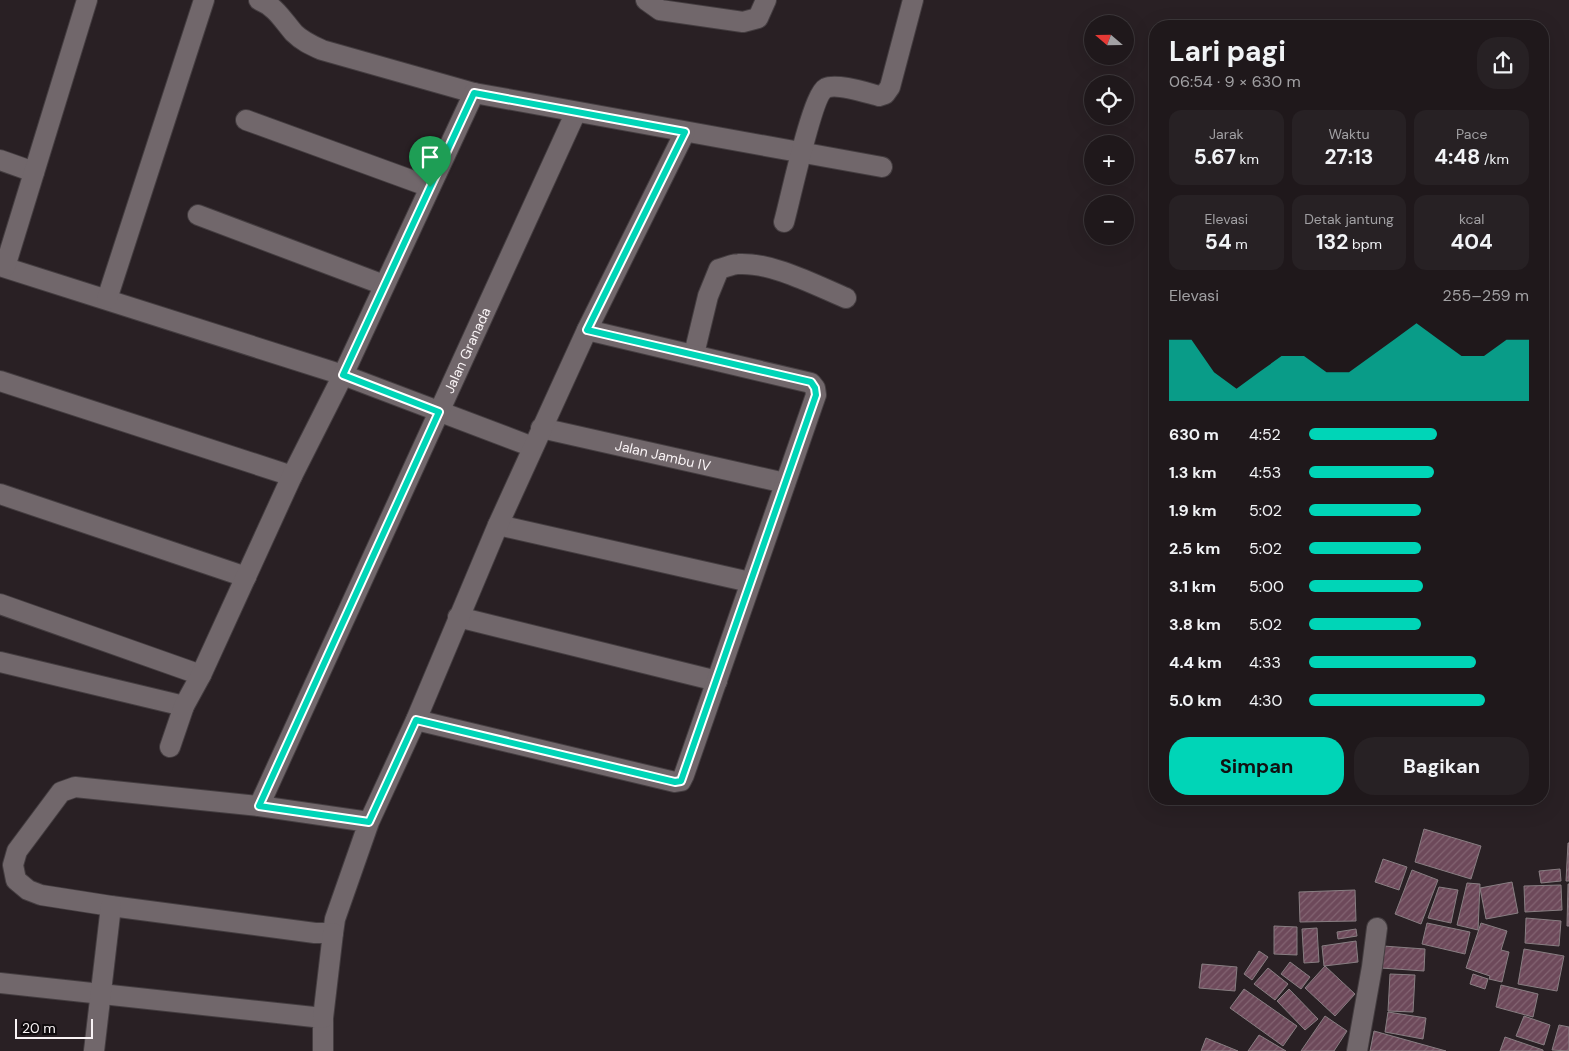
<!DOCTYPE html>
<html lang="id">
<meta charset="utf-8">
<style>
:root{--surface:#1f181b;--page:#272124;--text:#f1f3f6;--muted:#a1a0a3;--line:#3c373a;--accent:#00d5b7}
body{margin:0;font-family:"DM Sans",sans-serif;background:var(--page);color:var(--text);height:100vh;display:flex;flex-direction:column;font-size:19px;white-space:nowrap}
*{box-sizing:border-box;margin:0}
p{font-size:16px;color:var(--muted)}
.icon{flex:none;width:28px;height:28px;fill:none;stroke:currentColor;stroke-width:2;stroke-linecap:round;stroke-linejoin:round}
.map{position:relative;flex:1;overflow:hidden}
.drawer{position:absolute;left:1149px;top:20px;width:400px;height:785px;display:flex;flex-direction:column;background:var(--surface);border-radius:20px;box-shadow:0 5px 20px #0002,0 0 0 1px var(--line)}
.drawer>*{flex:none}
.needle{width:32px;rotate:290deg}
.fabs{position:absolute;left:1084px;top:15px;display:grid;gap:10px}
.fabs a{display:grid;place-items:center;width:50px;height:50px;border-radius:50%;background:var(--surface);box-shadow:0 5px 20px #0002,0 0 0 1px var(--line);font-size:25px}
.scale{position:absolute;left:15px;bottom:12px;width:78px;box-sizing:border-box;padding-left:5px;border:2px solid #f9f3f5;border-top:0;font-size:14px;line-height:18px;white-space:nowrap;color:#f9f3f5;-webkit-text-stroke:4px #0f0b0d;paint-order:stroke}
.pin{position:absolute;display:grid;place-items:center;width:42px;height:42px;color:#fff;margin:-51px -21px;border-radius:50% 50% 50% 0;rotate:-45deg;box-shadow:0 0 5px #0007}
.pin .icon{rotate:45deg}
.round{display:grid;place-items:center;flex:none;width:52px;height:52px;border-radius:20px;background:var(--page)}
.headline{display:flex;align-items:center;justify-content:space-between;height:85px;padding:0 20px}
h1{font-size:28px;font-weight:700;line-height:38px}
.figures{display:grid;grid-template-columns:repeat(3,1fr);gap:8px;height:85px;padding:5px 20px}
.figures div{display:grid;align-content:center;border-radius:12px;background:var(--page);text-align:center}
.figures b{font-size:21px;font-weight:700}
.figures small{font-size:14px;font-weight:400}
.figures p{font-size:14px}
.chart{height:140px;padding:10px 20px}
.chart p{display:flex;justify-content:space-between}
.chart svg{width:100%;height:90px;margin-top:5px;fill:var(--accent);opacity:.7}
.button{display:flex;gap:10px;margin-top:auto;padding:10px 20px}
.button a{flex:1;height:58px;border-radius:20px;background:var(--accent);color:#111;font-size:20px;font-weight:700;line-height:58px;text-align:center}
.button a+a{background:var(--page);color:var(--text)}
ul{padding:0 20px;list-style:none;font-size:16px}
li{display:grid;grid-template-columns:80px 60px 1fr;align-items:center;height:38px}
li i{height:12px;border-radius:6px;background:var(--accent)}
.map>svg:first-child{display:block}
.building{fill:url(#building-hatch);stroke:#887e82}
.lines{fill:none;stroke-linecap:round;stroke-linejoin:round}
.minor-casing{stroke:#443d40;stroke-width:22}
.minor{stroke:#71676b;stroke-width:20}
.route-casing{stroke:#fff;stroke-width:10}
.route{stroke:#00d5b7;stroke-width:6}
.labels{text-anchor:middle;stroke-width:4;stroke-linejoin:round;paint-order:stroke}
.street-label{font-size:14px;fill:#f9f3f5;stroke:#0f0b0d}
</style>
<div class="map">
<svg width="1569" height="1051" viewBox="0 0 1569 1051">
<defs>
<pattern id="building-hatch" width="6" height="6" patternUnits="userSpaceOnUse" patternTransform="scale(1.25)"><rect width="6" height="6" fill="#6d495a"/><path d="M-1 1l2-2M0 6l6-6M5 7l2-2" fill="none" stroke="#836472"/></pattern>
</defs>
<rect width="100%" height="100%" fill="#292024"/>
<g class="building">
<polygon points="1424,829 1481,846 1471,879 1415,862"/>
<polygon points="1568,843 1569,843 1569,881 1566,881"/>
<polygon points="1383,859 1407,867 1399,890 1375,882"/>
<polygon points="1560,869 1561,881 1541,883 1539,871"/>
<polygon points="1412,870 1438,880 1421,924 1395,914"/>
<polygon points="1512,882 1518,913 1486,919 1480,888"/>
<polygon points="1467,883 1480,884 1478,930 1457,925"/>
<polygon points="1568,884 1569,884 1569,926 1567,926"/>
<polygon points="1561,885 1562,910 1525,912 1524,886"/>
<polygon points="1439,887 1458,890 1451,923 1428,918"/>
<polygon points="1355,890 1356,921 1300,922 1299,892"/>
<polygon points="1526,918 1561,921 1559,946 1525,943"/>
<polygon points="1427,923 1470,932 1465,954 1422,944"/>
<polygon points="1481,923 1507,931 1501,950 1509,952 1502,982 1489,979 1490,976 1466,968"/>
<polygon points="1274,926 1297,927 1297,955 1274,954"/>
<polygon points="1317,928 1319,962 1304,963 1302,929"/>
<polygon points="1356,929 1357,936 1338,939 1337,932"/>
<polygon points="1356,941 1358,962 1324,966 1322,946"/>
<polygon points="1383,946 1425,949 1424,971 1381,968"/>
<polygon points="1524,949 1564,956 1557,991 1518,984"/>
<polygon points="1259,951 1268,957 1252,980 1244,974"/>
<polygon points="1290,962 1310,977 1301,989 1281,974"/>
<polygon points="1202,964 1237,967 1235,991 1199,988"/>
<polygon points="1325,966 1355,994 1335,1016 1305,988"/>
<polygon points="1268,968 1288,984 1275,1000 1254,984"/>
<polygon points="1390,974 1415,975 1413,1012 1388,1011"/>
<polygon points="1473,974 1488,979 1485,989 1470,984"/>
<polygon points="1501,985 1538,994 1533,1017 1496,1007"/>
<polygon points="1244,989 1297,1026 1283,1046 1230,1008"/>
<polygon points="1289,989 1318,1019 1305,1030 1277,1001"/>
<polygon points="1388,1012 1426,1018 1423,1039 1385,1032"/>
<polygon points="1325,1016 1347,1031 1334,1051 1301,1051"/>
<polygon points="1524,1016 1550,1025 1544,1045 1516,1036"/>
<polygon points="1559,1025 1569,1027 1569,1051 1552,1050"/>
<polygon points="1374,1031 1446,1051 1370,1051"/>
<polygon points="1259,1035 1286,1051 1248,1051"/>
<polygon points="1505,1037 1543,1050 1543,1051 1500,1051"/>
<polygon points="1206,1038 1238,1051 1201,1051"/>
</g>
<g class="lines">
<defs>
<g id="minor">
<path d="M259,0C276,7 282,19 294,33C302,41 311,45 322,50L474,93L882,167"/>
<polyline points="646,0 660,10 743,22 758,18 766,0"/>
<polyline points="246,120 430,187"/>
<polyline points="0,160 34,172"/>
<polyline points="198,215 384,285"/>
<path d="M784,222C790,201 812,95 826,88C837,83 867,93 879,96L885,94L890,87L913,0"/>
<polyline points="0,266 343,375 533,447"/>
<polyline points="5,267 87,0"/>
<polyline points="107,299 204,0"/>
<path d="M694,354L708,296L719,269C725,268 732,264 738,264C772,262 815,285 846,298"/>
<polyline points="0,381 292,476"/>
<path id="s1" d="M541,428L785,483"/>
<polyline points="0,494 246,577"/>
<polyline points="498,525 750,582"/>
<polyline points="0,604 201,675"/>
<polyline points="458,617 717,681"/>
<polyline points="0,662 184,706"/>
<polyline points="416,720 675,782 681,781 684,775 816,395 815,388 811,383 587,330"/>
<polyline points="170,747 184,706 201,675 292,476 343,375 474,93"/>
<path id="s2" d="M259,806L576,112"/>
<polyline points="369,822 259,806 75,787 61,792 17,851 13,865 16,880 28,890 41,895 111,906 315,933 333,933 335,919 369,822 416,720 498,525 587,330 685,132"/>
<polyline points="0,983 323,1018 323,1051"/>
<polyline points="323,1018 333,933"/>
<polyline points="94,1051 111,906"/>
<polyline points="1357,1051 1372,967 1377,928"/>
</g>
</defs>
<use href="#minor" class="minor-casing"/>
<use href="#minor" class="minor"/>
</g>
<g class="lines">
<defs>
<polygon id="route" points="474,93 685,132 587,330 811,382 815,388 816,395 681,781 675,782 416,720 369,822 259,806 439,412 343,375"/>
</defs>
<use href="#route" class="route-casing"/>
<use href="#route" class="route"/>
</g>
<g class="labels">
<g class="street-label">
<text dy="5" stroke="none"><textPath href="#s2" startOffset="501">Jalan Granada</textPath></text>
<text dy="5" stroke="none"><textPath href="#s1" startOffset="125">Jalan Jambu IV</textPath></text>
</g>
</g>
</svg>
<div class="fabs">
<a><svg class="needle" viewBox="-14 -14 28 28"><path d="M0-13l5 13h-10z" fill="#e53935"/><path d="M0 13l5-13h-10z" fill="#a1a0a3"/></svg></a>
<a><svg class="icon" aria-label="locate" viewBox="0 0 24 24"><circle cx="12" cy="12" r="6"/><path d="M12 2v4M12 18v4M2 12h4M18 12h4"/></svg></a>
<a>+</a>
<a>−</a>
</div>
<div class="scale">20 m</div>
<div class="pin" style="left:430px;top:187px;background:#1e9e55"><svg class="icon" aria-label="arrive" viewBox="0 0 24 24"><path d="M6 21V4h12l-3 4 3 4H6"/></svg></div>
<section class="drawer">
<div class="headline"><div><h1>Lari pagi</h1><p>06:54 · 9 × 630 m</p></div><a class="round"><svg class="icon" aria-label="share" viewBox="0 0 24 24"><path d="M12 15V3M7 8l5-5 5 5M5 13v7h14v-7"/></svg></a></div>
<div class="figures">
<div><p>Jarak</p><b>5.67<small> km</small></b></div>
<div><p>Waktu</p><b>27:13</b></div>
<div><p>Pace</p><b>4:48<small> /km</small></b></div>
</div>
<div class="figures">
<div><p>Elevasi</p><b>54<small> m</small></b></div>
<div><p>Detak jantung</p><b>132<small> bpm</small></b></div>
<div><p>kcal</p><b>404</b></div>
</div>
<div class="chart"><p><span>Elevasi</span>255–259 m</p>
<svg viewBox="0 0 160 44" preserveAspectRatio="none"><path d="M0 44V14L10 14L20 30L30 38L40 30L50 22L60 22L70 30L80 30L90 22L100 14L110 6L120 14L130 22L140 22L150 14L160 14V44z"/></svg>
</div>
<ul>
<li><b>630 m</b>4:52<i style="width:58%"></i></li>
<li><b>1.3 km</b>4:53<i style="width:57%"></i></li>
<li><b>1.9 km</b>5:02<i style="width:51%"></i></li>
<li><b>2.5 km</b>5:02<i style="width:51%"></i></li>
<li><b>3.1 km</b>5:00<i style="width:52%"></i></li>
<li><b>3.8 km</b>5:02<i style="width:51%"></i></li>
<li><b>4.4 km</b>4:33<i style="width:76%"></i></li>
<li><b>5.0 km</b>4:30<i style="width:80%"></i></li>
</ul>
<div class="button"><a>Simpan</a><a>Bagikan</a></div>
</section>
</div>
